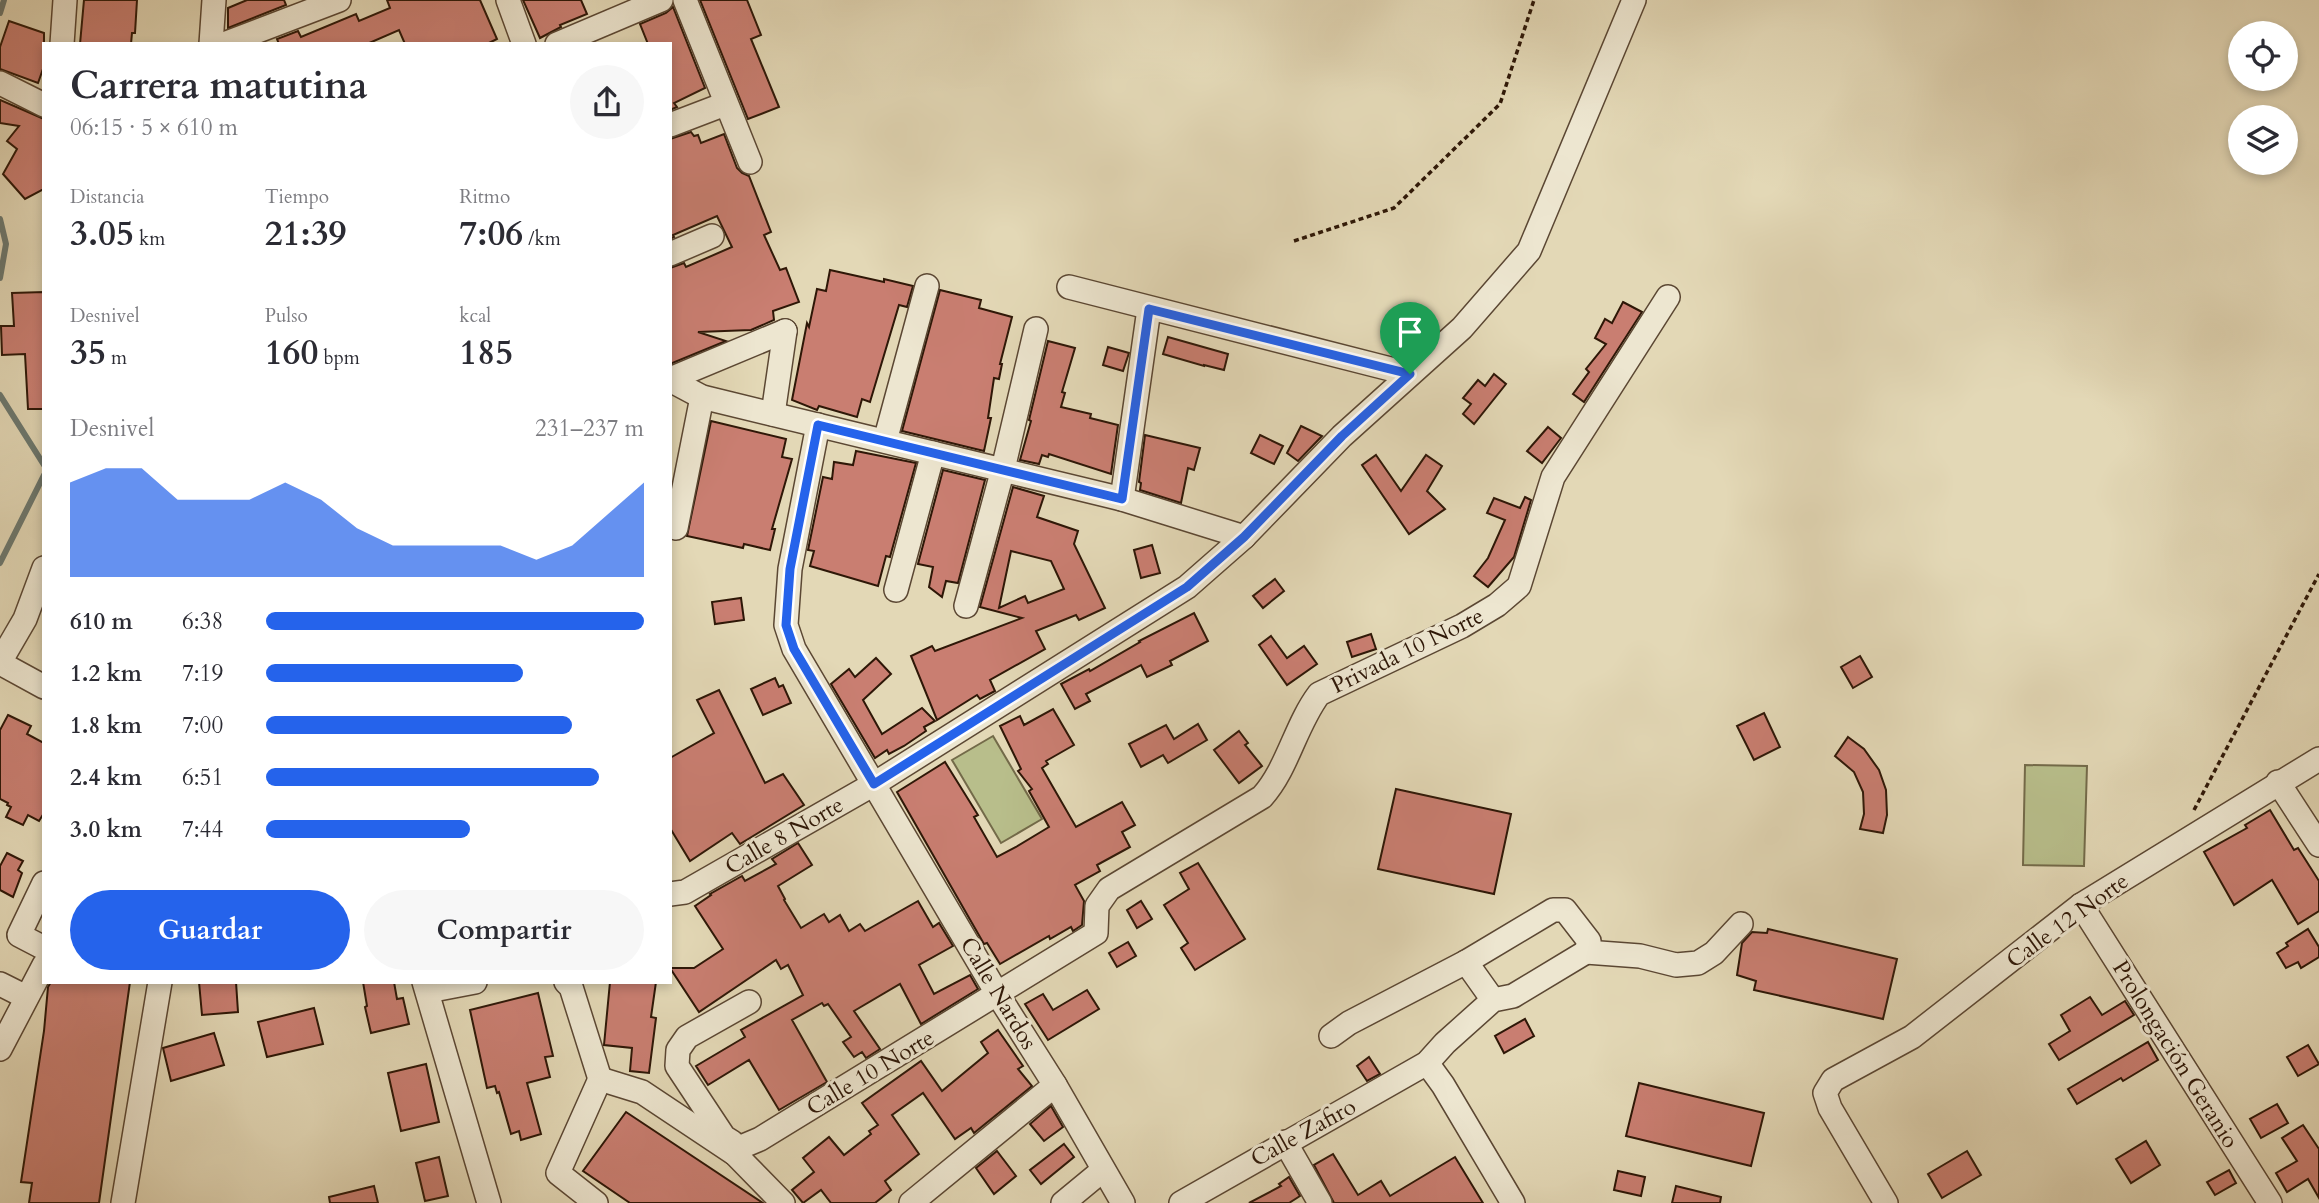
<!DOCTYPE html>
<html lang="es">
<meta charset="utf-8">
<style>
:root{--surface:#fff;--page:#f7f7f7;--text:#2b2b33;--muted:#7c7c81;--accent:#2563eb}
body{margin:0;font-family:Cardo,serif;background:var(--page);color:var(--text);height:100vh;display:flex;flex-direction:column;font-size:26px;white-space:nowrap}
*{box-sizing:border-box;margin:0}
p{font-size:23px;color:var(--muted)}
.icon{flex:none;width:38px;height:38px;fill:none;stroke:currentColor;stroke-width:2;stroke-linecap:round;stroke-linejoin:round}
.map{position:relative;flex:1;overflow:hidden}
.panel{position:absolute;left:42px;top:42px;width:630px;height:942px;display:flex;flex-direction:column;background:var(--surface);border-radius:0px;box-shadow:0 4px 10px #0003}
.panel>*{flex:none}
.controls{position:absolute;left:2228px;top:21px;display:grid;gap:14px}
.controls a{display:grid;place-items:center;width:70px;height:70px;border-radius:50%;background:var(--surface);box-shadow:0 4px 10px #0003;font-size:35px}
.pin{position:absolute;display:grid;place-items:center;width:60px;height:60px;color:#fff;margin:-72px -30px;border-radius:50% 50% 50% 0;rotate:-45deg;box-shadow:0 0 7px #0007}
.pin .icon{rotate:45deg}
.round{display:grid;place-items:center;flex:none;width:74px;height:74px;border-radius:37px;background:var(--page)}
.headline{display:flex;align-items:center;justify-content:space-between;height:119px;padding:0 28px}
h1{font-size:38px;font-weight:700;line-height:52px}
.figures{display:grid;grid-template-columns:repeat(3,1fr);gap:10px;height:119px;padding:7px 28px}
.figures div{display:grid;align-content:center}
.figures b{font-size:35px;font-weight:700}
.figures small{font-size:19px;font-weight:400}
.figures p{font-size:19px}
.chart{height:196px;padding:14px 28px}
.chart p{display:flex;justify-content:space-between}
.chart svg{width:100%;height:126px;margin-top:7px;fill:var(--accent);opacity:.7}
.primary-button{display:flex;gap:14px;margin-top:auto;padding:14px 28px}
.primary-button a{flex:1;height:80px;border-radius:42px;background:var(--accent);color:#fff;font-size:28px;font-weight:700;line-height:80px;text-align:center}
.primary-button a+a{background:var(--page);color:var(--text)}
ul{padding:0 28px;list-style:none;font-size:23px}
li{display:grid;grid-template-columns:112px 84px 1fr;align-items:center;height:52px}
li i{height:18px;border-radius:9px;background:var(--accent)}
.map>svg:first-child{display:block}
.pitch{fill:#b8be8b;stroke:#736a49;stroke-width:2}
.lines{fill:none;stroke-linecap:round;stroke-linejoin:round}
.stream{stroke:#6c786f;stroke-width:6}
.building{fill:#c97e71;stroke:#2e1707;stroke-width:2;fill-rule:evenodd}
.minor-casing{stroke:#5b4733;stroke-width:26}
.path{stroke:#2e1707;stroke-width:3.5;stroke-dasharray:5 3.5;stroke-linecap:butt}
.minor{stroke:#ede6d0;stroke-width:23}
.route-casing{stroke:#fff;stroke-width:14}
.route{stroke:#2563eb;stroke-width:9}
.labels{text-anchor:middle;stroke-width:6;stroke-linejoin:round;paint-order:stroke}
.street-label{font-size:23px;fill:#2e1707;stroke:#ede6d0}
</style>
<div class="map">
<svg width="2319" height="1203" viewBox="0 0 2319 1203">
<rect width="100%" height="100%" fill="#e3d8b6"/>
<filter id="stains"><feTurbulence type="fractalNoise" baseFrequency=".00286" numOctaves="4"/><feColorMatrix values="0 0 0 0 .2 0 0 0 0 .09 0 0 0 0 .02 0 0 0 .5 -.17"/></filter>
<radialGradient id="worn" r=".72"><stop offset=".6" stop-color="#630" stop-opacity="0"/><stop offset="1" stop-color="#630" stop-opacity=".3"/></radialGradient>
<g class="pitch">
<polygon points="993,736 1042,819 1001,843 952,760"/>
<polygon points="2025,765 2087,766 2084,866 2023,865"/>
</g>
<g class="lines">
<g class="stream">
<polyline points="0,13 4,0"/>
<polyline points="0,219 6,244 0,278"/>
<polyline points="0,395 44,465"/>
<polyline points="0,563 44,475"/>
</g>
</g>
<g class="building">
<polygon points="84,0 137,0 135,33 132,33 131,44 80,44"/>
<polygon points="247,0 284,0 286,5 228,28 228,8"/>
<polygon points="387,0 480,0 497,39 487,44 405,44 399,30 367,44 279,44 277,39 298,31 301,37 356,14 359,21 390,8"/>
<polygon points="523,0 581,0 587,14 560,25 561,27 540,38"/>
<polygon points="700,0 747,0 761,35 751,39 779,107 748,119"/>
<polygon points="673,7 705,88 674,103 677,107 670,110 670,44 648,44 640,24 666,13"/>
<polygon points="9,21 44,33 44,66 38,83 0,69 0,47"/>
<polygon points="0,100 44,119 44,189 25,199 3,174 17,149 7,141 19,126 0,123"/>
<polygon points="691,132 694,136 698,135 701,143 724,134 737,168 742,173 749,176 771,232 764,235 780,270 786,268 799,302 773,311 774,320 751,330 698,332 726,341 670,364 670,268 684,263 686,267 732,247 717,216 673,235 674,237 670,239 670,139"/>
<polygon points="830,270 884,282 884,279 913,286 907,307 899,305 870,402 862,399 857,417 819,406 817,410 792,400 807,323 809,327 817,289 826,291"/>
<polygon points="940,290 981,300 979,308 1012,317 1000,364 1002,364 999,379 994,378 988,418 991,418 984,451 902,431"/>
<polygon points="44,292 44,409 28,409 25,354 2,355 1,326 14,326 12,293"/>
<polygon points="1623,302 1642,312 1584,402 1573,394 1589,372 1586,369 1606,344 1595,338 1605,319 1612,323"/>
<polygon points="1168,337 1228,354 1224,370 1204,365 1204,366 1163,354"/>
<polygon points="1048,341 1075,348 1062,392 1065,393 1061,407 1091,414 1090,418 1118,425 1111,474 1049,454 1048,457 1042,455 1039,464 1020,460 1031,421 1029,420"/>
<polygon points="1108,347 1129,353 1123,371 1103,365"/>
<polygon points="1494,374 1506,384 1474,424 1463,414 1471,404 1463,398 1478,380 1485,386"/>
<polygon points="711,421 786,439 782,457 792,459 772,529 775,529 770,550 744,544 743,548 687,536"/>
<polygon points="1301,426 1322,436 1298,461 1287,453"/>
<polygon points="1548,427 1561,438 1542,463 1527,451"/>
<polygon points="1145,435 1200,448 1194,470 1188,468 1181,503 1140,490 1141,483 1139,482"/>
<polygon points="1260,435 1283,446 1274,464 1251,453"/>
<polygon points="856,451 916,463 890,557 886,556 878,586 810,566 814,551 808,550 823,477 832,479 834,462 853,465"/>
<polygon points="1376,455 1401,491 1426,455 1442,466 1427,491 1445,509 1409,534 1362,465"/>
<polygon points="943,470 985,480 958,583 946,581 942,597 929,587 933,567 918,564"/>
<path d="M1013,487L1044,496L1037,517L1078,531L1074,544L1105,608L1079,620L1076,615L1036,631L1045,649L990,680L995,691L980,699L977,695L937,720L911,656L932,646L935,651L1022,618L980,607ZM1011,551L1051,561L1064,589L1028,603L1025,596L999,608Z"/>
<polygon points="1525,497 1531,500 1514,557 1488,587 1474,576 1488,558 1505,520 1487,513 1494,498 1520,508"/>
<polygon points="1152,545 1160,573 1141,578 1134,550"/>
<polygon points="1275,579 1284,591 1263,608 1253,596"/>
<polygon points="741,598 744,620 715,624 712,602"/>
<polygon points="1194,613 1208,641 1170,661 1172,665 1147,677 1141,665 1086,694 1090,701 1075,709 1061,684 1089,669 1090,671 1140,642 1139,641"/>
<polygon points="1371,634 1376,649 1352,657 1347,642"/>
<polygon points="1271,636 1287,658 1304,646 1317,664 1287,685 1259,645"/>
<polygon points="1860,656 1872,677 1853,688 1841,667"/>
<polygon points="876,658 891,674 863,700 882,734 922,708 935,721 924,727 926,731 904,746 889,754 887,750 875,758 831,684 849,669 855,677"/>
<polygon points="775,678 779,687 783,685 791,703 763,715 751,689"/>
<polygon points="719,690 765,783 783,774 804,805 740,844 732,833 690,861 670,828 670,758 714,733 697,700"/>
<polygon points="1053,709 1074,745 1046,761 1048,764 1042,768 1076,827 1122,802 1135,825 1122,832 1130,847 1097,865 1100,871 1075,885 1084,901 1082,925 1073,931 1071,927 1050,939 1049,936 1000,964 987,943 984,944 897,792 945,762 978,815 974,817 997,857 1016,847 1049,827 1029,791 1032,789 1018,771 1021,769 1000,726 1020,716 1024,725"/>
<polygon points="1764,713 1780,747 1754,760 1737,726"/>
<polygon points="8,715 31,726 27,734 44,743 44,813 39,821 28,815 23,825 6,817 11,807 7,805 8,803 0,799 0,730"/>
<polygon points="1198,724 1207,740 1168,763 1163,755 1141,767 1129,744 1166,725 1174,739"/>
<polygon points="1239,731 1248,743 1245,745 1262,766 1239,783 1214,750"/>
<polygon points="1848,737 1864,749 1879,770 1886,790 1887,815 1883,833 1860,829 1864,814 1863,792 1854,772 1835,756"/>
<polygon points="1396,789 1511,814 1494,894 1378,869"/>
<polygon points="2270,810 2294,850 2298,848 2319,881 2319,911 2298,924 2272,880 2234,905 2204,852 2247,828 2245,825"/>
<polygon points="798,843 812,865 778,886 785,899 784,900 801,928 824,914 829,922 840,915 849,931 860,924 865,931 918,901 933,927 939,923 953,946 919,965 934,994 970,975 978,989 921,1024 900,984 854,1011 880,1049 866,1058 862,1052 854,1057 843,1042 851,1037 828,1004 824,1006 822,1003 792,1020 827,1082 779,1110 749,1060 708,1085 696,1066 745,1037 741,1030 803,995 788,965 781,969 776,960 699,1012 670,968 694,968 723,949 695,906 711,895 710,894 742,876 745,881 776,864 772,859"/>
<polygon points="7,853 23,861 18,870 22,873 13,897 0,890 0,866"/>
<polygon points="1198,863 1245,939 1195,970 1181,948 1188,943 1164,905 1189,889 1180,873"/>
<polygon points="1141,901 1152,919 1137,928 1127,910"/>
<polygon points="1768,929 1897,959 1883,1019 1754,990 1756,981 1737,975 1742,943 1752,932 1767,933"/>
<polygon points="2308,929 2319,947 2319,957 2301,968 2298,962 2286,968 2277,953 2288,946 2286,943"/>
<polygon points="1128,942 1136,956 1117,967 1109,953"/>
<polygon points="51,982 130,982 99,1203 29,1203 32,1183 21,1182 44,1031 48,987"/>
<polygon points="199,982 236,982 238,1012 202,1015"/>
<polygon points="363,982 394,982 397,999 403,998 409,1024 371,1033 365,1007 367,1006"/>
<polygon points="610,982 656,982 651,1017 656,1018 649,1073 630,1071 632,1048 604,1045"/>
<polygon points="1087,990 1099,1009 1048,1040 1025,1004 1043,994 1053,1010"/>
<polygon points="538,993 553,1056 545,1057 550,1077 527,1083 541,1134 521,1140 519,1131 511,1134 499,1092 497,1093 495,1086 487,1088 470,1010"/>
<polygon points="2090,997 2102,1015 2125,1001 2134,1015 2059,1060 2049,1044 2070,1031 2061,1015"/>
<polygon points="314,1008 323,1044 267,1057 258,1022"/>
<polygon points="1525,1019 1534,1036 1504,1053 1495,1036"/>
<polygon points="998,1030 1023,1066 1018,1069 1032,1086 974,1133 971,1128 955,1139 923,1093 892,1115 919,1154 885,1181 891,1190 875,1203 831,1203 821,1190 803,1203 792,1190 814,1172 803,1158 829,1137 844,1155 871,1134 869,1131 878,1125 862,1103 921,1061 942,1091 988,1053 981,1042"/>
<polygon points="214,1033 224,1065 171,1081 163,1048"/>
<polygon points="2148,1042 2158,1060 2123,1081 2121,1078 2077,1104 2068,1089"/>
<polygon points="2308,1045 2319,1064 2298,1076 2287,1057"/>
<polygon points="1369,1057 1380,1074 1367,1081 1357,1066"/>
<polygon points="426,1064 439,1122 401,1131 388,1073"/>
<polygon points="1639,1083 1764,1113 1751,1166 1626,1136"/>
<polygon points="2277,1104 2288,1123 2261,1138 2250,1119"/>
<polygon points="1051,1106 1063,1127 1044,1141 1030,1124"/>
<polygon points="626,1112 763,1203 630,1203 583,1171"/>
<polygon points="2303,1125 2319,1149 2319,1198 2308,1179 2287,1192 2276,1173 2297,1161 2282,1138"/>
<polygon points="2146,1141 2160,1165 2131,1183 2116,1159"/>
<polygon points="1064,1144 1074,1157 1041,1184 1030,1170"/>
<polygon points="997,1151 1016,1176 994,1194 976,1168"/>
<polygon points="1967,1151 1981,1175 1942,1198 1928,1174"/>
<polygon points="1333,1154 1358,1195 1381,1181 1390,1196 1455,1157 1483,1203 1334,1203 1314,1165"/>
<polygon points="439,1157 448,1196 425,1201 416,1163"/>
<polygon points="2229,1170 2236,1183 2215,1195 2207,1182"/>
<polygon points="1618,1171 1645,1177 1641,1196 1614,1190"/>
<polygon points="1289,1177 1300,1196 1289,1203 1249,1203 1281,1186 1279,1184"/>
<polygon points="374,1186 378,1203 330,1203 329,1197"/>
<polygon points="1676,1186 1721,1197 1720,1203 1672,1203"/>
</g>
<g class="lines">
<defs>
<g id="minor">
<polyline points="508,0 524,44"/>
<polyline points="685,0 750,162"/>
<polyline points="62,44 65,0"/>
<polyline points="211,44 214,0"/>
<polyline points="224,44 339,0"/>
<polyline points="557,44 661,0"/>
<polyline points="0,83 44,105"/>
<polyline points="670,125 725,104"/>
<polyline points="670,254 712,236"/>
<polyline points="1069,287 1410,374"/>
<polyline points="670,379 785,331"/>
<polyline points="670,380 702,397 1122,499 1244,537"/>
<polyline points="773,414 785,331"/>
<polyline points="818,425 790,569 786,625 794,649 998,995 1055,1085 1123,1203"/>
<polyline points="885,441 927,286"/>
<polyline points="1122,499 1149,309"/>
<polyline points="676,528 702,397"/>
<polyline points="896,590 933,453"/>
<polyline points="966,606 1003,469 1036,329"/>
<polyline points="0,662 25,619 44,568"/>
<polyline points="0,663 44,687"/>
<polyline points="2278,782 2319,845"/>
<polyline points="44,883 19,935 44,948"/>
<polyline points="670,894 685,892 874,784 1187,587 1244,537 1342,436 1462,328 1529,251 1634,0"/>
<polyline points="2081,905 2270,1203"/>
<polyline points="1586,952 1640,956 1676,965 1698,963 1714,953 1741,924"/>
<polyline points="424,982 489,1203"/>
<polyline points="566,982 571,987 600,1079"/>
<polyline points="0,984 26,997"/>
<polyline points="428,991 475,982"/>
<polyline points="1331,1036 1349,1023 1466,962"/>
<polyline points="0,1049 44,965"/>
<polyline points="1427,1063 1443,1085 1513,1203"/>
<polyline points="600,1079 642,1092 735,1154 783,1203"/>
<polyline points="732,1142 724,1137 677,1066 678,1050 687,1037 749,1002"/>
<polyline points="1285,1142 1320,1203"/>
<path d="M735,1154L741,1147L760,1139L1096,933L1097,906L1109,889L1262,797C1288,768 1295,726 1319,694L1462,626L1497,605L1519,586L1553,477L1668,297"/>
<polyline points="123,1203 160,982"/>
<polyline points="596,1203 558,1173 600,1079"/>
<polyline points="911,1203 1055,1085"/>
<polyline points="1063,1203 1103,1170"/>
<polyline points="1181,1203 1427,1063 1445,1043 1493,1000 1513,996 1586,952 1589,941 1565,910 1553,910 1466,962 1493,1000"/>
<polyline points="1886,1203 1830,1108 1825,1093 1833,1080 1912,1037 2081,905 2319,759"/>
</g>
</defs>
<use href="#minor" class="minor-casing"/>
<g class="path">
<polyline points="1294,241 1394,208 1500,104 1534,0"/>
<polyline points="2194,810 2319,574"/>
</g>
<use href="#minor" class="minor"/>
</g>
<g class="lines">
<defs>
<polygon id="route" points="1149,309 1410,374 1342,436 1244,537 1187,587 874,784 794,649 786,625 790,569 818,425 1122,499"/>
</defs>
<use href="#route" class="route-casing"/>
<use href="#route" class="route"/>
</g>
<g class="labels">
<g class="street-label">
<text transform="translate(1407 650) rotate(-26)" y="8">Privada 10 Norte</text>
<text transform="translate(784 835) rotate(-30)" y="8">Calle 8 Norte</text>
<text transform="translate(2067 920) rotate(-36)" y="8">Calle 12 Norte</text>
<text transform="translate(999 993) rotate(59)" y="8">Calle Nardos</text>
<text transform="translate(2176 1054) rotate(58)" y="8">Prolongación Geranio</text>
<text transform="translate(870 1072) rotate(-31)" y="8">Calle 10 Norte</text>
<text transform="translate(1303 1132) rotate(-29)" y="8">Calle Zafiro</text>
</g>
</g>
<rect width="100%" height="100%" filter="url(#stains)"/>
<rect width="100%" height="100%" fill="url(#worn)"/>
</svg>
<div class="controls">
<a><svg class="icon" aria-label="locate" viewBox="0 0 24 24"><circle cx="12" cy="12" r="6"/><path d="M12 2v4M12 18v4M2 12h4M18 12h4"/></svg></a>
<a><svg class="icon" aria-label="layers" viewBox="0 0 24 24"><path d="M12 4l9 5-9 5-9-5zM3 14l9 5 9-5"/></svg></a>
</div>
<div class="pin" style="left:1410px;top:374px;background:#1e9e55"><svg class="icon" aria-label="arrive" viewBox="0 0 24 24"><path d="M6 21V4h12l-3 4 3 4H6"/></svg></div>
<section class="panel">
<div class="headline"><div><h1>Carrera matutina</h1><p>06:15 · 5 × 610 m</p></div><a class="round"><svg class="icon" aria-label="share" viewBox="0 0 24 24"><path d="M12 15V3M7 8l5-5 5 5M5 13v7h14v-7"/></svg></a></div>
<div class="figures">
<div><p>Distancia</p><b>3.05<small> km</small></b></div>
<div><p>Tiempo</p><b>21:39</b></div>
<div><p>Ritmo</p><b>7:06<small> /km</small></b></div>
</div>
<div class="figures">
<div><p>Desnivel</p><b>35<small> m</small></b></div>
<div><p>Pulso</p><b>160<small> bpm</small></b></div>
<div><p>kcal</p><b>185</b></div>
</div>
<div class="chart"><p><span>Desnivel</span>231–237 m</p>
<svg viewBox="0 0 160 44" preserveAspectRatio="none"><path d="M0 44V11L10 6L20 6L30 17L40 17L50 17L60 11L70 17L80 27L90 33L100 33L110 33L120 33L130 38L140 33L150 22L160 11V44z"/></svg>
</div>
<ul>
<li><b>610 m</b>6:38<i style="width:100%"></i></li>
<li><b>1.2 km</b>7:19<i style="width:68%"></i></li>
<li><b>1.8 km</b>7:00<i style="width:81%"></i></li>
<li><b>2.4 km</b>6:51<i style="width:88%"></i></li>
<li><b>3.0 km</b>7:44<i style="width:54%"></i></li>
</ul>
<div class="primary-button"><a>Guardar</a><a>Compartir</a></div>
</section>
</div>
